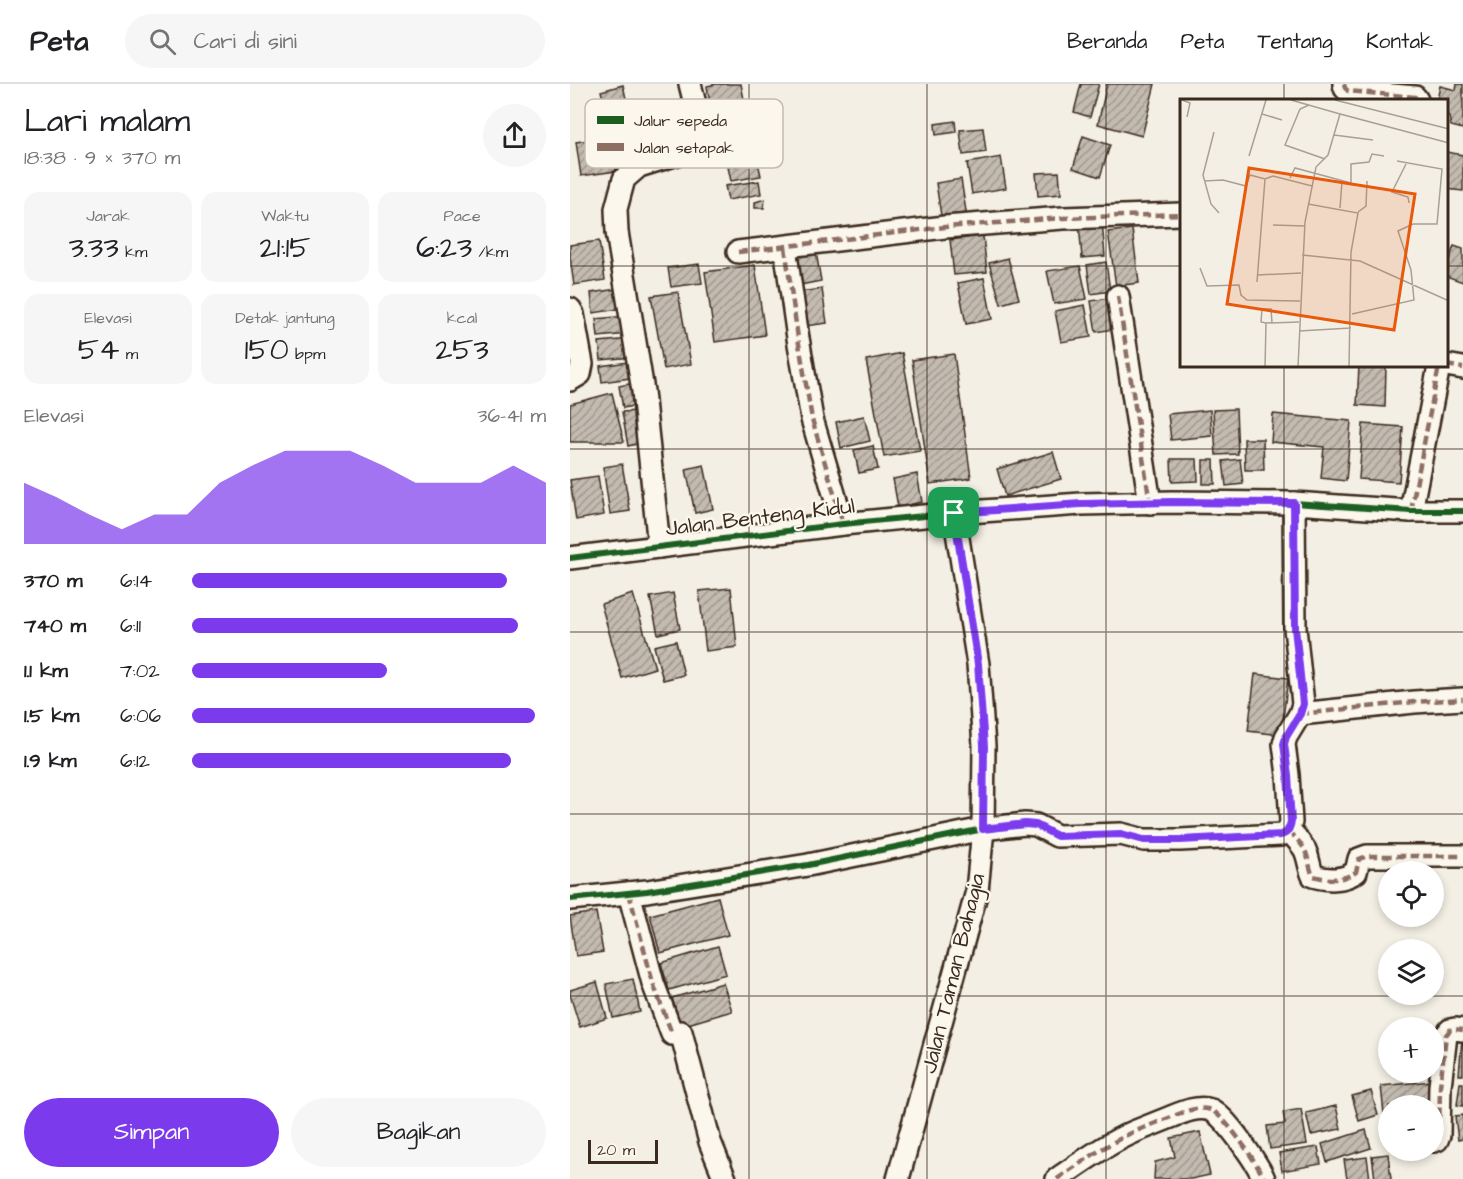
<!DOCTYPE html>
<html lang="id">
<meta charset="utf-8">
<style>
:root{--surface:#fff;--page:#f6f6f6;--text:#202124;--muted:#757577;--line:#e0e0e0;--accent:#7c3aed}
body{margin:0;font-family:"Architects Daughter",sans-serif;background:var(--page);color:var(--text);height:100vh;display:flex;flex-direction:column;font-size:22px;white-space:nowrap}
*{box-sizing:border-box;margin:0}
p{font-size:20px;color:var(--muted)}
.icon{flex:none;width:33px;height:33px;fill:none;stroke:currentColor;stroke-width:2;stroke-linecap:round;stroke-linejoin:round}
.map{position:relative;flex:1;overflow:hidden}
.details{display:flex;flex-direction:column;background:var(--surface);width:570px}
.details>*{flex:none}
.buttons{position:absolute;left:808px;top:777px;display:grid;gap:12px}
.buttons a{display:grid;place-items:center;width:66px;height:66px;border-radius:50%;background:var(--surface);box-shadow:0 3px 9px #0003;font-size:30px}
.scale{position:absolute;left:18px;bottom:15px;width:70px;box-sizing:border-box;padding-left:6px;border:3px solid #3b2a1e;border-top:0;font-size:16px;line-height:21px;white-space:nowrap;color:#3b2a1e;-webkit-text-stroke:4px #fbf7ec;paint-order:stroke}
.pin{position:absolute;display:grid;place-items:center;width:51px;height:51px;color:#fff;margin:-26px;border-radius:12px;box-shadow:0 3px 9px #0006}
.round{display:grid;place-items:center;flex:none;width:63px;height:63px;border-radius:32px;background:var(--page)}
.headline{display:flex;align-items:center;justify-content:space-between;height:102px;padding:0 24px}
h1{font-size:33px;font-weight:600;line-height:45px}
.metrics{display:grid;grid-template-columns:repeat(3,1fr);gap:9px;height:102px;padding:6px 24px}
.metrics div{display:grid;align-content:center;border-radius:15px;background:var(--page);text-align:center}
.metrics b{font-size:30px;font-weight:600}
.metrics small{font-size:16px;font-weight:400}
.metrics p{font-size:16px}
.chart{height:168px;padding:12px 24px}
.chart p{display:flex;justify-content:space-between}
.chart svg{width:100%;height:108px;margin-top:6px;fill:var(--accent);opacity:.7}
.primary-button{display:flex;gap:12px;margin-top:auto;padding:12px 24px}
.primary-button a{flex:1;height:69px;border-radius:36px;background:var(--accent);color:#fff;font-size:24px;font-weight:600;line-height:69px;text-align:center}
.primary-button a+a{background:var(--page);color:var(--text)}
ul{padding:0 24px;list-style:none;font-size:20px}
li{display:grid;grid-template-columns:96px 72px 1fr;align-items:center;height:45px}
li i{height:15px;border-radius:8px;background:var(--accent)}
header{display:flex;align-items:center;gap:36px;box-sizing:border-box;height:84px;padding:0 30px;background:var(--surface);border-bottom:2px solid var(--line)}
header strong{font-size:28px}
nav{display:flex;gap:33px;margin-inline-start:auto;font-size:21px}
.search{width:420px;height:54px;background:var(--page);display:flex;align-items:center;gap:15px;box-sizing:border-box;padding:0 21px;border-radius:33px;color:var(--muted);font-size:22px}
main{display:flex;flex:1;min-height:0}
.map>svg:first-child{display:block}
.building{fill:url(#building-hatch);stroke:#3b2a1e;stroke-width:1.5}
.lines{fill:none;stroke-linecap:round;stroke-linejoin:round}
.minor-casing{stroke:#3b2a1e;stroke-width:26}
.minor{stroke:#fbf7ec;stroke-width:21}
.quiet{stroke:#8d6e63;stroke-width:4.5;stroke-dasharray:9 4.5;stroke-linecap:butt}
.cycleway-casing{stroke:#fbf7ec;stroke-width:10}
.cycleway{stroke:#1b5e20;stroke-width:6}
.route-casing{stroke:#fff;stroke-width:12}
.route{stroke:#7c3aed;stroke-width:8}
.grid{fill:none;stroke:#3b2a1e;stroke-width:1.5;stroke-opacity:0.55}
.labels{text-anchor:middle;stroke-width:4.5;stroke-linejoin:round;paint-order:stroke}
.street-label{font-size:22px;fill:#3b2a1e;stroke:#fbf7ec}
.inset-road{fill:none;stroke:#a9a095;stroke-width:1.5}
.view{fill:#e8590c;fill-opacity:0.15;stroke:#e8590c;stroke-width:3}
.inset-edge{fill:none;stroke:#3b2a1e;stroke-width:3}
.key{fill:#fbf7ec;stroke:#c1baae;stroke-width:1.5}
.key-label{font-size:16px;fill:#3b2a1e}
</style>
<header>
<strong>Peta</strong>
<div class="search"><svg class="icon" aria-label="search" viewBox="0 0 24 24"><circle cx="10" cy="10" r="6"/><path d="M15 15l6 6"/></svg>Cari di sini</div>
<nav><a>Beranda</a><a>Peta</a><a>Tentang</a><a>Kontak</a></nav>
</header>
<main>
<section class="details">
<div class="headline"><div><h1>Lari malam</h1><p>18:38 · 9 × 370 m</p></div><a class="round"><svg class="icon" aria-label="share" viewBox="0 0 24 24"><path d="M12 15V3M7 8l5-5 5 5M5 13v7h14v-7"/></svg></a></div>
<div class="metrics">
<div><p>Jarak</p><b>3.33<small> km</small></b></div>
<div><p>Waktu</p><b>21:15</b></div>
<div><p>Pace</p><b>6:23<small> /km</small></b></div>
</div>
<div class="metrics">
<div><p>Elevasi</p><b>54<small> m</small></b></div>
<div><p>Detak jantung</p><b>150<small> bpm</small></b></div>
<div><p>kcal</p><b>253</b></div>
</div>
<div class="chart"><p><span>Elevasi</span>36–41 m</p>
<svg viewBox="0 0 160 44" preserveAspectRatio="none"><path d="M0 44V19L10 25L20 32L30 38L40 32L50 32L60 19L70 12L80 6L90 6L100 6L110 12L120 19L130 19L140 19L150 12L160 19V44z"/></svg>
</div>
<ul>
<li><b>370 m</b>6:14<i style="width:89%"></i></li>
<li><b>740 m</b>6:11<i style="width:92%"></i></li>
<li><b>1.1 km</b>7:02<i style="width:55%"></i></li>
<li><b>1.5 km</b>6:06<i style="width:97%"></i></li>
<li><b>1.9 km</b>6:12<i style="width:90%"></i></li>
</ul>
<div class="primary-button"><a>Simpan</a><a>Bagikan</a></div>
</section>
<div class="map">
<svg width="893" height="1095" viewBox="0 0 893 1095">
<defs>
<pattern id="building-hatch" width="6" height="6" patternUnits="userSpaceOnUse" patternTransform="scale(1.5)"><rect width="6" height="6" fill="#c3bbb0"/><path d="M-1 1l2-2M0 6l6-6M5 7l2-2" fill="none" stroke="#a0988f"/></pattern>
</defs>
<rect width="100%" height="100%" fill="#f3efe4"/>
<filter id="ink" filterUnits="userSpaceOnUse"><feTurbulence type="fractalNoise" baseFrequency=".0167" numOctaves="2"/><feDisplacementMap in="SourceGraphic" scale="12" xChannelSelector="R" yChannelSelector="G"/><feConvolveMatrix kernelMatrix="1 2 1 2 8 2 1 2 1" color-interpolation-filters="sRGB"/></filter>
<g filter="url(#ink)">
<g class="building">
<polygon points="146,0 171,0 177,31 143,38 137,2"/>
<polygon points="511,0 529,0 520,33 504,28"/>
<polygon points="537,0 585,0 572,52 528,40"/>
<polygon points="887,0 893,0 893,45 881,42 879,33 876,31 876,16 867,16 870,2 886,6"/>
<polygon points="53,1 58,24 37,29 31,7"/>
<polygon points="385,37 386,48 366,51 365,40"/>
<polygon points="413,44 416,68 393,71 390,46"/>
<polygon points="513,52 540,61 530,93 503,84"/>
<polygon points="41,53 46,87 11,92 6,58"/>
<polygon points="876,68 893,71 893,107 876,105"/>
<polygon points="431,73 436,104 402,110 397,79"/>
<polygon points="188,78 191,92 161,97 158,83"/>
<polygon points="489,88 491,110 468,112 466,89"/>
<polygon points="391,95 397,134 372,138 366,99"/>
<polygon points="189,97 191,110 158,116 155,102"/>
<polygon points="195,115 194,124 185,124 185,118"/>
<polygon points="532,137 535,172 512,174 509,139"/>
<polygon points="562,145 569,199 546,202 538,148"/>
<polygon points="413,152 417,188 384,191 380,156"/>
<polygon points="29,157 35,196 4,201 0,173 0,161"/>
<polygon points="884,162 893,165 893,198 876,192 876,185"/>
<polygon points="246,168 251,197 230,201 226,172"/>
<polygon points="438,174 449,215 431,220 419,179"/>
<polygon points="536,178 540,207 521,210 517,181"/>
<polygon points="129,180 132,199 101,203 98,184"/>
<polygon points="185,181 195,251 145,258 135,188"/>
<polygon points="510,182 517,215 484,220 477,187"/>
<polygon points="414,194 422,235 396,240 388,199"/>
<polygon points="53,204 56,224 23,229 21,209"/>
<polygon points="252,205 257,239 235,242 230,208"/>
<polygon points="108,208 121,280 94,285 81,212"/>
<polygon points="539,214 544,245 526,248 521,217"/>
<polygon points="515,221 521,253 491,258 485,227"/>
<polygon points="56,232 58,250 28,253 26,235"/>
<polygon points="60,255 62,273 31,276 29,258"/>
<polygon points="332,269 350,367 314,373 296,276"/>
<polygon points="384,270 401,394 360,400 342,276"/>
<polygon points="58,278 60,294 32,298 30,282"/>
<polygon points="789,282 816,282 815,323 787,321"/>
<polygon points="69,298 72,320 53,324 49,302"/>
<polygon points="42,309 54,358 0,358 0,320"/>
<polygon points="666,325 668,370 646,371 643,326"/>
<polygon points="640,326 642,352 601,356 598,330"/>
<polygon points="69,327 71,359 58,362 52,328"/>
<polygon points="703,330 781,337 776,397 751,394 754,363 701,358"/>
<polygon points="294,332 300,357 271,364 266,338"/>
<polygon points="793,340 833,343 829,398 789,395"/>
<polygon points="674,355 693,355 694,386 675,386"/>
<polygon points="303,362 308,385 289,389 284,366"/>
<polygon points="483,368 491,395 435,412 427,385"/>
<polygon points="601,375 627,375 628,397 602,398"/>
<polygon points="670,375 673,400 656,402 653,377"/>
<polygon points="633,376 644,376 645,400 633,400"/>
<polygon points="52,380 60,427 40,430 33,383"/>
<polygon points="134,381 143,425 125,429 116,385"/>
<polygon points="347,390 352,418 328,423 323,395"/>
<polygon points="28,392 34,431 6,436 0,396"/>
<polygon points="161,504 167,563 136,567 129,507"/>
<polygon points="103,509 110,545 88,550 80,513"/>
<polygon points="63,510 85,584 52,594 31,520"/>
<polygon points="106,557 114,591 93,596 84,562"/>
<polygon points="685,590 718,594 711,651 678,647"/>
<polygon points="148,813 158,851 90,869 80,831"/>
<polygon points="26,828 33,868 6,872 0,832"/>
<polygon points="148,862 156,890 99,906 91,879"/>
<polygon points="63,895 70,928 43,934 36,900"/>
<polygon points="27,898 37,934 10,943 0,911 0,906"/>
<polygon points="153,899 162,927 111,942 102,914"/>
<polygon points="892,954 893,954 893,991 889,991"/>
<polygon points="862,997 861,1022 819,1022 819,1058 817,1058 811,1002"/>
<polygon points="890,999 893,999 893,1022 887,1021"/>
<polygon points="801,1007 808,1031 789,1037 782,1012"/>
<polygon points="766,1022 771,1045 741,1051 736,1029"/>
<polygon points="731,1025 737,1060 700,1065 697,1042 715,1040 713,1028"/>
<polygon points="893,1031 893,1055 888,1056 885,1032"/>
<polygon points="796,1046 801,1064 757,1078 752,1060"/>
<polygon points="630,1048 640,1091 621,1095 584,1095 585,1078 605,1073 601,1054"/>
<polygon points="748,1063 751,1080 712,1087 709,1069"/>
<polygon points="818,1070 821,1095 805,1095 802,1072"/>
<polygon points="797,1073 800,1095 777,1095 774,1076"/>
</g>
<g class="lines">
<defs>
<g id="minor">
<polyline points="774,0 775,4 778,7 845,13 847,16"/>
<polyline points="215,163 228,254 242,335 273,440"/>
<polyline points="168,168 375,143 493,134 611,130"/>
<polyline points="548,212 580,419"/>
<polyline points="0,225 3,230 12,280 10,290 0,296"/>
<polyline points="876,281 893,284"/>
<polyline points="841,427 869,282"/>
<polyline points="89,463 73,307 47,148 46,125 54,95 69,82 130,63 133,60 133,52 120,0"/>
<polyline points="0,474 273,440 384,429 511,420 602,418 724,419 841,427 893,427"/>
<polyline points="730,630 844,618 893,615"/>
<path d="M719,746C724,753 731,759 735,766C739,775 739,783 743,792C758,796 772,797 786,788L789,775L797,772H893"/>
<polyline points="59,809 83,899 102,950 111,948 140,1058 155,1095"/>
<path d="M0,815L77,807L238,781L413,745L455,740L466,741L487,752L551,750L574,756H610L711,751C718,749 719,745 721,738L718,691L714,660L716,653L730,630L733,620L725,544L724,419"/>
<polyline points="864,1057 867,1056 869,1051 870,1002 876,951 880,946 885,945 893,946"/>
<polyline points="328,1095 407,807 413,745 414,662 408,580 384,429"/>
<path d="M487,1095C512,1078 538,1059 566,1047C576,1043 586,1039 596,1035C609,1030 626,1021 641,1026C655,1032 688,1080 694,1095"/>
</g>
</defs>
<use href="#minor" class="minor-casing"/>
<use href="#minor" class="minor"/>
<g class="quiet">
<polyline points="774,0 775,4 778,7 845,13 847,16"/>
<polyline points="215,163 228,254 242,335 273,440"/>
<polyline points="168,168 375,143 493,134 611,130"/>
<polyline points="548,212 580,419"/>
<polyline points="876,281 893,284"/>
<polyline points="841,427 869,282"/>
<polyline points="730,630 844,618 893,615"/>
<path d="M719,746C724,753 731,759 735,766C739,775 739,783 743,792C758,796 772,797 786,788L789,775L797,772H893"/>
<polyline points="59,809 83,899 102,950"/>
<polyline points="864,1057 867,1056 869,1051 870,1002 876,951 880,946 885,945 893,946"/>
<path d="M487,1095C512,1078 538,1059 566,1047C576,1043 586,1039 596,1035C609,1030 626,1021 641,1026C655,1032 688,1080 694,1095"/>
</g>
<defs>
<g id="cycleway">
<polyline points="0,474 273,440 384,429 511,420 602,418 724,419 841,427 893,427"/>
<path d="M0,815L77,807L238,781L413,745L455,740L466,741L487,752L551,750L574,756H610L711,751C718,749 719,745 721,738L718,691L714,660L716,653L730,630L733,620L725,544L724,419"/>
</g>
</defs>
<use href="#cycleway" class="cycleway-casing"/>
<use href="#cycleway" class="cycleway"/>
</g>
</g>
<g class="lines" filter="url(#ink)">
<defs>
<path id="route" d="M602,418L724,419L725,544L733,620L730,630L716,653L714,660L718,691L721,738C719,745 718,749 711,751L610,756H574L551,750L487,752L466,741L455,740L413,745L414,662L408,580L384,429L511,420Z"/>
</defs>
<use href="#route" class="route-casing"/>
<use href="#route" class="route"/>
</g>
<path class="grid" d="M179,0V1095M357,0V1095M536,0V1095M714,0V16M0,182H611M876,182H893M714,282V1095M0,365H893M0,548H893M0,730H893M0,912H893"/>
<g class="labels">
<g class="street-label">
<text transform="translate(190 432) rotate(-7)" y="8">Jalan Benteng Kidul</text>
<text transform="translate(382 889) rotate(-76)" y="8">Jalan Taman Bahagia</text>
</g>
</g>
<g transform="translate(610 15)">
<rect width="268" height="268" fill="#f3efe4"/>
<path class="inset-road" d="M2,1L10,4L7,18M111,1L160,15M155,1L269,30M129,6L120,10L105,46L145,60M82,15L102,21M34,33L23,76L31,105L39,114M154,36L193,41M69,57L86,1M226,65L212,93L228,98L229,104M110,79L115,69L171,84V65L189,63L192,55L204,57M24,82L43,81L66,87L70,76L85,80L93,77L132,87M128,105L178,114L171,153L169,268M160,109L162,82M178,113L186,107L187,82M93,126L125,127M122,156L180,162L269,202M20,169L27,187L59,186L61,196L67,201L120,202M77,176L121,174M77,183L85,80M172,215L234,201L231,171L218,132L233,125H257L262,70L217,62M86,224L81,223L82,210H91L92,224M119,232L171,229M85,268L86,224L119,223M118,268L125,123L136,68L148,56L160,15L269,44"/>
<path class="view" d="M69,69L235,95L214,231L47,205Z"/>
<rect width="268" height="268" class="inset-edge"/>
</g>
<rect x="15" y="15" width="198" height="69" rx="9" class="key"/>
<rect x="27" y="32" width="27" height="8" fill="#1b5e20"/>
<rect x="27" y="59" width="27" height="8" fill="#8d6e63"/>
<g class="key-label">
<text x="64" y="42">Jalur sepeda</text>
<text x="64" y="69">Jalan setapak</text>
</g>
</svg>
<div class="buttons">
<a><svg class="icon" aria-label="locate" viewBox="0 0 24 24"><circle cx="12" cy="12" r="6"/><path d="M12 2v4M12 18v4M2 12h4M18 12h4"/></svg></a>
<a><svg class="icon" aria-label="layers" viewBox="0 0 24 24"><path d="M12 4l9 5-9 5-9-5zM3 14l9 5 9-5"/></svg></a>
<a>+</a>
<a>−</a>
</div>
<div class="scale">20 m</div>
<div class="pin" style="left:384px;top:429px;background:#1e9e55"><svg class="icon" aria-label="arrive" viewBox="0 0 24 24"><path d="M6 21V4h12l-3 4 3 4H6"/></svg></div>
</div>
</main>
